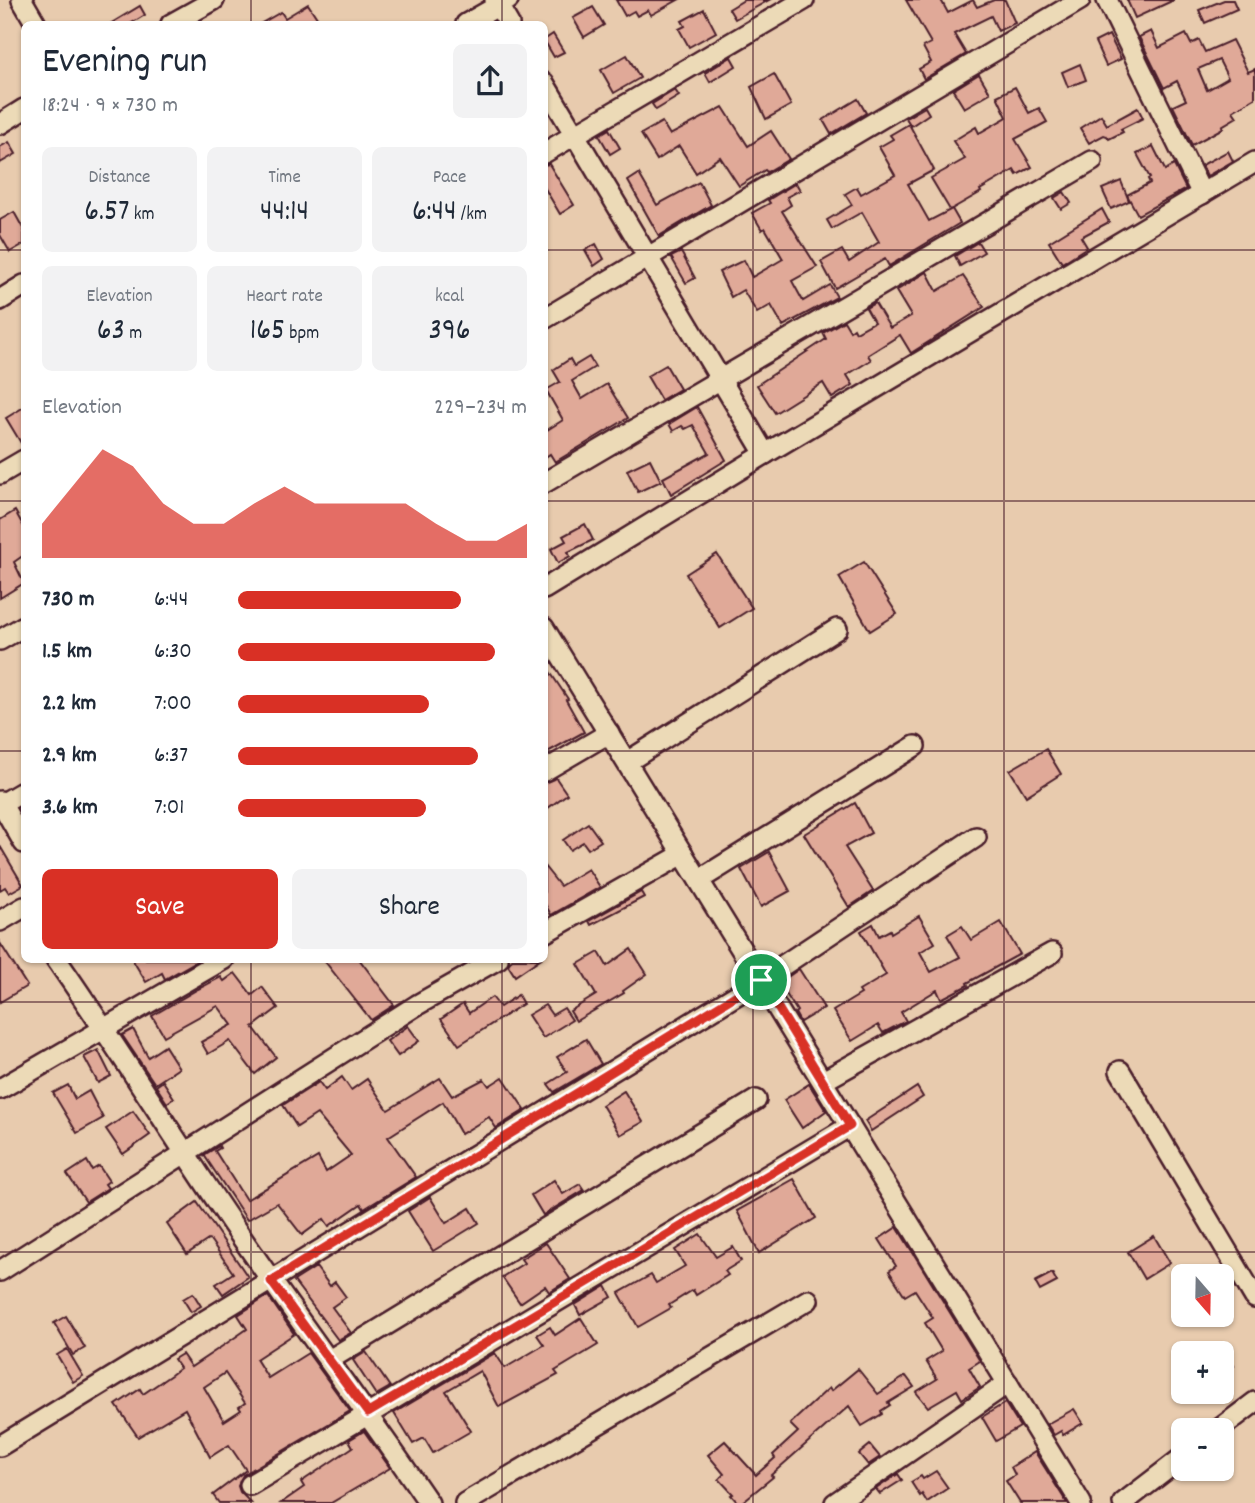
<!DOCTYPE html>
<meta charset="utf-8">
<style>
:root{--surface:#fff;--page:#f2f2f3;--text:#1f2937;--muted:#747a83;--accent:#d93025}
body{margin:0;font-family:Dekko,sans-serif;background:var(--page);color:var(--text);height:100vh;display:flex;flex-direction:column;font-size:26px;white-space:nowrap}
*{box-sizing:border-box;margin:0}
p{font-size:23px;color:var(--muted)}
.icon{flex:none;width:38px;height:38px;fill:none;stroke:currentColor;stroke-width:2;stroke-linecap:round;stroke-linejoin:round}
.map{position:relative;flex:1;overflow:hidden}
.sheet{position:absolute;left:21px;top:21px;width:527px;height:942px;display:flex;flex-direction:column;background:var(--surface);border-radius:10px;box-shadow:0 2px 5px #0004}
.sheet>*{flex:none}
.needle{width:46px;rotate:160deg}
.controls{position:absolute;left:1171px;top:1264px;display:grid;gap:14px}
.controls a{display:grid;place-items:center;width:63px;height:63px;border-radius:10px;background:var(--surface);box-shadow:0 2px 5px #0004;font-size:35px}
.pin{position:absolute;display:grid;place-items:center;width:60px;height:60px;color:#fff;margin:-30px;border:4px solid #fff;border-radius:50%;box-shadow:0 2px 7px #0007}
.round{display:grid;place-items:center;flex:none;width:74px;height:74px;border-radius:10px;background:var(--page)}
.summary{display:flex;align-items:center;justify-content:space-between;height:119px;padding:0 21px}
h1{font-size:38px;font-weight:600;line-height:52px}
.stats{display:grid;grid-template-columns:repeat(3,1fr);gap:10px;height:119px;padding:7px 21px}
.stats div{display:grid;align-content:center;border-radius:10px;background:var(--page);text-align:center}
.stats b{font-size:30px;font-weight:600}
.stats small{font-size:19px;font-weight:400}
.stats p{font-size:19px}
.chart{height:196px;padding:14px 21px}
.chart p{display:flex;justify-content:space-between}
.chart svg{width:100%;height:126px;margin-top:7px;fill:var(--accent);opacity:.7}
.cta{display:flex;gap:14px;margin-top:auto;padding:14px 21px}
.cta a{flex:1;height:80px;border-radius:10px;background:var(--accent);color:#fff;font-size:28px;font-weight:600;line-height:80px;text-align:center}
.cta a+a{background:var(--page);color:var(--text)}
ul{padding:0 21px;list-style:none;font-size:23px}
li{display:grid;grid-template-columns:112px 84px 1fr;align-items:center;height:52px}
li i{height:18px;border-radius:9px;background:var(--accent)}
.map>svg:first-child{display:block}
.building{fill:#e0a998;stroke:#4a1f2b;stroke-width:2;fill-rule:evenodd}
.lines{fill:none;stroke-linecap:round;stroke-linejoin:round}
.minor-casing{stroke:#4a1f2b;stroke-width:24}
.minor{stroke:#ecdab7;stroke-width:19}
.route-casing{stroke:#fff;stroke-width:14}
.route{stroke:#d93025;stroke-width:9}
.grid{fill:none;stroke:#4a1f2b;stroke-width:2;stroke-opacity:0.55}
</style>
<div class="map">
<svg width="1255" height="1503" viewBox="0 0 1255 1503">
<rect width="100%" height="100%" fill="#e8cbae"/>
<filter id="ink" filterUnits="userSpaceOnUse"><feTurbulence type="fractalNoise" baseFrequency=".0143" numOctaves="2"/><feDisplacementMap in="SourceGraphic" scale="14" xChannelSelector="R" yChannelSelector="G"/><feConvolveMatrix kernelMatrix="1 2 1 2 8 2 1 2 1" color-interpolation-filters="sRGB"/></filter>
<g filter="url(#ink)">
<g class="building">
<polygon points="616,0 678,0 651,15 648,10 637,16 634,11 625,16"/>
<polygon points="744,0 769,0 735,19 729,9"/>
<polygon points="906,0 941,0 948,13 973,0 977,7 994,0 1005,0 1015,23 998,31 991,16 954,34 966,54 924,79 919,69 931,62 923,47 931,43"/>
<polygon points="1127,0 1174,0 1135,18"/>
<polygon points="1224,0 1233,0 1237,9 1205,23 1199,10"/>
<polygon points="308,4 321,24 260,24 281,12 285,18"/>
<polygon points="140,6 145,15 130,24 110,24"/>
<polygon points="593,7 604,25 584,37 573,18"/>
<polygon points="704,9 716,32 689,47 679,29 685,26 682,21"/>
<path d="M1151,31L1159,48L1186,34L1191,44L1199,40L1205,52L1232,40L1248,72L1255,69V98L1233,111L1237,117L1222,126L1223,128L1192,145L1173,106L1186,100L1177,81L1164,88L1139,37ZM1219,60L1228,78L1207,90L1198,69Z"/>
<polygon points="553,34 564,52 554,57 544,40"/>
<polygon points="1109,35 1121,59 1106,66 1095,42"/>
<polygon points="627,55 640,78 614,93 601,70"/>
<polygon points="731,57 736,66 710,82 705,73"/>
<polygon points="1080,64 1086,80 1068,87 1062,72"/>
<polygon points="774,74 791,105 766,119 751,87"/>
<polygon points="979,74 990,93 964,108 953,90"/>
<polygon points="1015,87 1029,113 1039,108 1047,122 1015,139 1032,167 1017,175 1014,170 980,190 981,192 950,210 931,178 965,159 953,141 976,127 979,133 1007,117 997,96"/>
<polygon points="675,90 679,96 656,110 652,104"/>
<polygon points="858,99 866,113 831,134 823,120"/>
<polygon points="723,107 748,146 771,131 789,159 767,172 765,170 739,186 720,157 696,173 679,146 657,160 641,134 662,122 670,135"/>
<polygon points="925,107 929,114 911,126 906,118"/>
<polygon points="1138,108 1143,118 1121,129 1123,132 1109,139 1107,136 1104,135 1089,143 1080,128 1101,115 1107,125"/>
<polygon points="909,124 934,170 908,184 929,221 952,209 960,223 889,266 885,259 835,288 821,262 842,250 849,262 879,242 862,212 832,229 827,220 852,205 845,194 857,187 861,194 895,175 879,147 893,139 890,135"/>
<polygon points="609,129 620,148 610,154 599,135"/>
<polygon points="9,142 16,154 0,163 0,147"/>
<polygon points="1153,146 1165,170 1174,165 1186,189 1138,215 1127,195 1150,183 1148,179 1150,178 1137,154"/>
<polygon points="1228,151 1233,161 1207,176 1202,165"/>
<polygon points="549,164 574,205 560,214 544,187 544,165"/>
<polygon points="639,174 657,205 699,182 711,205 659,236 628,181"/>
<polygon points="1121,181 1129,201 1111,209 1102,189"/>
<polygon points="796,183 800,190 787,197 791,205 782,211 817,267 792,281 803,301 830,285 837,297 783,326 771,305 757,313 743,290 731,297 719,272 744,260 752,277 783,259 765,228 762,230 752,213 770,203 768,200"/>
<polygon points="1064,192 1071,203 1061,209 1054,198"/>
<polygon points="1102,209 1109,222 1081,237 1087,247 1062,263 1049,242"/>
<polygon points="14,212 24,230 24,244 10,252 0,235 0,220"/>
<polygon points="978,242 984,252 960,266 955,256"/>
<polygon points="596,244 604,259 594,266 585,250"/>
<polygon points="681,252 695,278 686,283 671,257"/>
<polygon points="927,272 937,291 963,276 984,307 911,353 900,335 868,355 871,360 847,375 853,385 832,398 823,383 775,413 757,385 826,339 823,333 844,321 850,331 854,328 856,332 874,322 866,308 875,303 890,328 911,316 896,291"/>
<polygon points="589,357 595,367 572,381 582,399 607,384 628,418 555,462 550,454 544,458 544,432 563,420 546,390 560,382 553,370 570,359 574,366"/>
<polygon points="666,365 680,389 661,400 647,376"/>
<polygon points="24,407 24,448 6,418"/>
<polygon points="697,407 726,460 671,494 663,478 709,453 693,425 685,429 682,426 673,431 669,424"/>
<polygon points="650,459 661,481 638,492 627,470"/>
<polygon points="15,511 24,527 24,555 14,562 24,583 0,598 0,520"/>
<polygon points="585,524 593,540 568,552 570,556 558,563 551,549 566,541 563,536"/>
<polygon points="717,554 752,608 720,628 686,574"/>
<polygon points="864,562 897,614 870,631 839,577"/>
<polygon points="544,663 568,699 566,700 584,732 544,754"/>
<polygon points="1046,749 1061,774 1026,796 1010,770"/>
<polygon points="556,778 567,794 544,811 544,783"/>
<polygon points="855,803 871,833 845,847 873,891 849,907 804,834"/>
<polygon points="588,823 601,841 588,849 583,842 570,850 563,840"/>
<polygon points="0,846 23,885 9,893 5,887 0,890"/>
<polygon points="769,852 790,891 761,907 741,869"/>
<polygon points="544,866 560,886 588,869 600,887 551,915 544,902"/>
<polygon points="641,892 644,897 591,925 589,921"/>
<polygon points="919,916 935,943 920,952 931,972 960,957 947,935 962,926 971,940 1001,922 1020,954 967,983 968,985 941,999 937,990 901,1012 906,1021 883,1033 878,1025 852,1041 833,1011 861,994 859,991 886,975 861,931 873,924 879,936 890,930 891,933"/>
<polygon points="0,943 27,986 0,1002"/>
<polygon points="631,949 647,974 623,991 624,993 576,1021 570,1011 596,995 578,964 599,952 607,966"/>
<polygon points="132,959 200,959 165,979 162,973 146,982"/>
<polygon points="323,959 359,959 394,1005 371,1020"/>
<polygon points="512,959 540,959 515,976 508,965"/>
<polygon points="799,969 824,1008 800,1022 795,1013 797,1011 779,983"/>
<polygon points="235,973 252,995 262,987 278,1008 253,1027 276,1057 255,1074 230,1041 208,1054 201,1042 232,1025 218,1006 164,1036 152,1016 198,989 221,977 224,981"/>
<polygon points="518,995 523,1004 459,1045 441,1019 463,1004 469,1013 492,997 500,1007"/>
<polygon points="545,1005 552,1015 564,1008 572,1020 543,1038 528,1015"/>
<polygon points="408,1026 419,1041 398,1056 387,1041"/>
<polygon points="133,1029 148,1057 165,1046 179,1068 155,1084 122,1035"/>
<polygon points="586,1039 601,1064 554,1092 548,1084 567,1072 557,1057"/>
<polygon points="98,1050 111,1076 98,1083 84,1057"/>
<polygon points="342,1077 351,1090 367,1079 388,1110 440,1078 452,1096 484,1079 489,1086 503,1077 525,1110 496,1128 489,1117 461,1134 443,1102 388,1137 416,1177 364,1209 361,1204 329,1226 324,1219 302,1235 277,1203 247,1220 204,1155 219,1146 220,1148 215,1151 246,1200 318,1157 326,1172 351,1155 317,1114 297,1127 283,1105 319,1082 325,1090"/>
<polygon points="163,1081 174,1098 167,1103 156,1086"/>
<polygon points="809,1084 826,1111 802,1128 784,1100"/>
<polygon points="68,1085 75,1099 89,1091 103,1118 77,1133 53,1093"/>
<polygon points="917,1087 923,1097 871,1131 865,1121"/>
<polygon points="624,1091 643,1122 620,1135 602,1105"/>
<polygon points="133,1111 150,1135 123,1154 106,1129"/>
<polygon points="87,1161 92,1170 99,1166 109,1181 105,1184 108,1188 86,1202 67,1174"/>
<polygon points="794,1179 816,1218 759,1253 737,1211"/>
<polygon points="554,1180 563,1194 580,1184 584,1190 543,1215 531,1195"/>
<polygon points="430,1197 446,1223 470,1208 479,1223 433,1251 408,1211"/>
<polygon points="197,1202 248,1277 223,1294 216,1284 233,1273 211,1241 208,1240 187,1254 167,1224"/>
<polygon points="897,1227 980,1361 969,1368 980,1387 962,1399 957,1390 928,1407 916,1392 937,1379 926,1361 942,1351 925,1323 933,1318 915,1290 905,1296 889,1271 896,1266 879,1239"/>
<polygon points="700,1234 716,1257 733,1247 741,1261 725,1271 728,1275 696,1295 693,1290 669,1305 671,1308 638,1327 619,1293 651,1275 656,1283 685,1266 675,1250"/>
<polygon points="1154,1236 1170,1263 1144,1279 1128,1252"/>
<polygon points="546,1243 570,1279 549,1292 545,1286 520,1303 502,1277 524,1263 521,1259"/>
<polygon points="316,1267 330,1286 335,1282 346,1297 332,1307 351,1333 338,1340 294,1281"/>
<polygon points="1052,1273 1057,1282 1040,1291 1035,1282"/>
<polygon points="606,1286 612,1297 580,1315 575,1305"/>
<polygon points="193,1293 201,1306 191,1312 183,1299"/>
<path d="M268,1296L294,1334L256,1359L268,1378L308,1353L350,1411L243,1475L238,1486L240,1492L251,1503H219L213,1495L246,1470L229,1445L210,1457L185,1409L138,1437L116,1405L140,1389L143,1394L171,1375L180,1368L174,1359L182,1354L191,1367L227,1343L247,1329L238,1315ZM225,1373L245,1403L239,1407L241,1410L224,1421L204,1387Z"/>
<polygon points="66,1316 85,1348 73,1355 54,1323"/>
<polygon points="581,1318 598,1345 555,1371 558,1375 499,1407 480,1371 446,1391 471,1431 433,1453 424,1438 413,1444 394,1413 495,1353 505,1368 544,1345 537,1335 550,1327 555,1335"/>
<polygon points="1222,1345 1234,1366 1222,1373"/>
<polygon points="67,1349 83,1376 73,1382 57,1355"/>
<polygon points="366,1352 390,1387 376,1395 353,1360"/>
<polygon points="858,1369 878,1394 906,1376 914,1387 888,1403 890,1405 881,1411 882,1414 862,1426 849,1406 771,1475 773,1477 741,1503 738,1503 731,1495 733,1494 719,1479 724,1474 708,1455 725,1441 756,1475 775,1458 773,1455 798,1432 790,1424 829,1388 831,1391"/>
<polygon points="1005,1403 1020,1427 996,1441 982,1417"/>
<polygon points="1074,1409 1083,1423 1063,1435 1061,1431 1054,1435 1047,1424"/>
<polygon points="364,1431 390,1468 331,1503 281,1503 304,1487 301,1482 353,1447 349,1440"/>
<polygon points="870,1445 880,1457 868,1465 859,1454"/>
<polygon points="1035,1452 1067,1503 1020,1503 1006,1481 1015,1475 1011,1467"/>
<polygon points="936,1471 948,1488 927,1502 922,1494 920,1496 911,1482 921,1476 923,1479"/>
<polygon points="898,1474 902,1480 880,1494 876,1489"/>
</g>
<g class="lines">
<defs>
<g id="minor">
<polyline points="22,0 36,24"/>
<polyline points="495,0 509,24"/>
<polyline points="1107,0 1202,194"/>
<polyline points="171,24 214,0"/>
<polyline points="466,24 508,0"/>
<polyline points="544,83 765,454"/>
<polyline points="0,124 24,109"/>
<polyline points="544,153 804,0"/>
<polyline points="0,300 24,285"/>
<polyline points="544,319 1080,0"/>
<polyline points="0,474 24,460"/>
<polyline points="544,483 1092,161"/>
<polyline points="544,589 765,454 1255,162"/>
<polyline points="544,628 1081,1503"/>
<polyline points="0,640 24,626"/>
<polyline points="627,762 837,629"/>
<polyline points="544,771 609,733"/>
<polyline points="0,801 24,843"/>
<polyline points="0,805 24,791"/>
<polyline points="699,880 915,746"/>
<polyline points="0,921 24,907"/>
<polyline points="544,933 683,854"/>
<path d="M56,959C117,1046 173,1137 233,1225C297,1319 365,1409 429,1503"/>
<polyline points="1120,1071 1255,1298"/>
<polyline points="823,1081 1052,953"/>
<polyline points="0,1089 224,959"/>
<polyline points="0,1271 417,1005 498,959"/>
<polyline points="329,1360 756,1100"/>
<polyline points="1218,1430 1255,1402"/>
<polyline points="0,1446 761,980 976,837"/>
<polyline points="250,1485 850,1126"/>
<polyline points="465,1503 808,1300"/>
<polyline points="835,1503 1008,1383"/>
<polyline points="1123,1503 1183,1457"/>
</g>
</defs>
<use href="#minor" class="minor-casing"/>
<use href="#minor" class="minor"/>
</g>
</g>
<g class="lines" filter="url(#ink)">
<defs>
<polygon id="route" points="761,980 850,1126 368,1413 271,1281"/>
</defs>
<use href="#route" class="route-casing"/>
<use href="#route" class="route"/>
</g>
<path class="grid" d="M251,0V24M502,0V24M753,0V1503M1004,0V1503M0,250H24M544,250H1255M0,501H24M544,501H1255M0,751H24M544,751H1255M251,959V1503M502,959V1503M0,1002H1255M0,1252H1255"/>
</svg>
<div class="controls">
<a><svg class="needle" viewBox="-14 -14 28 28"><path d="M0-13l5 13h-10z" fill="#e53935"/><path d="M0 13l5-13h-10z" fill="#747a83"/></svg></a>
<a>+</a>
<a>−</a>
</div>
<div class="pin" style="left:761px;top:980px;background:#1e9e55"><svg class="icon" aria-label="arrive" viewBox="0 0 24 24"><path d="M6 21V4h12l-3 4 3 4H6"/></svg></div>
<section class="sheet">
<div class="summary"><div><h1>Evening run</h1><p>18:24 · 9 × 730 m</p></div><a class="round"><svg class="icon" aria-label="share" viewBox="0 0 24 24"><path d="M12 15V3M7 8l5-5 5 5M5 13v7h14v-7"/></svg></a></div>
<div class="stats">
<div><p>Distance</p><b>6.57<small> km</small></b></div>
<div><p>Time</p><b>44:14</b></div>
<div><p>Pace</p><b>6:44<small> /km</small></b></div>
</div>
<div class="stats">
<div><p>Elevation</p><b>63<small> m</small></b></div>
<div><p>Heart rate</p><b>165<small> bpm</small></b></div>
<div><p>kcal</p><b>396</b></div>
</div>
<div class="chart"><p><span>Elevation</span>229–234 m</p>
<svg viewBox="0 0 160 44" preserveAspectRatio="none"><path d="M0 44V32L10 19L20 6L30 12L40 25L50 32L60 32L70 25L80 19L90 25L100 25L110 25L120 25L130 32L140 38L150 38L160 32V44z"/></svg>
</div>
<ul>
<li><b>730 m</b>6:44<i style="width:77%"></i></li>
<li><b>1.5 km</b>6:30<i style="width:89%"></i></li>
<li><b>2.2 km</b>7:00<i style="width:66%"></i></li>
<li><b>2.9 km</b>6:37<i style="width:83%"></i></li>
<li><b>3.6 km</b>7:01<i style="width:65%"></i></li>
</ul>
<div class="cta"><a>Save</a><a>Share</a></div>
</section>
</div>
